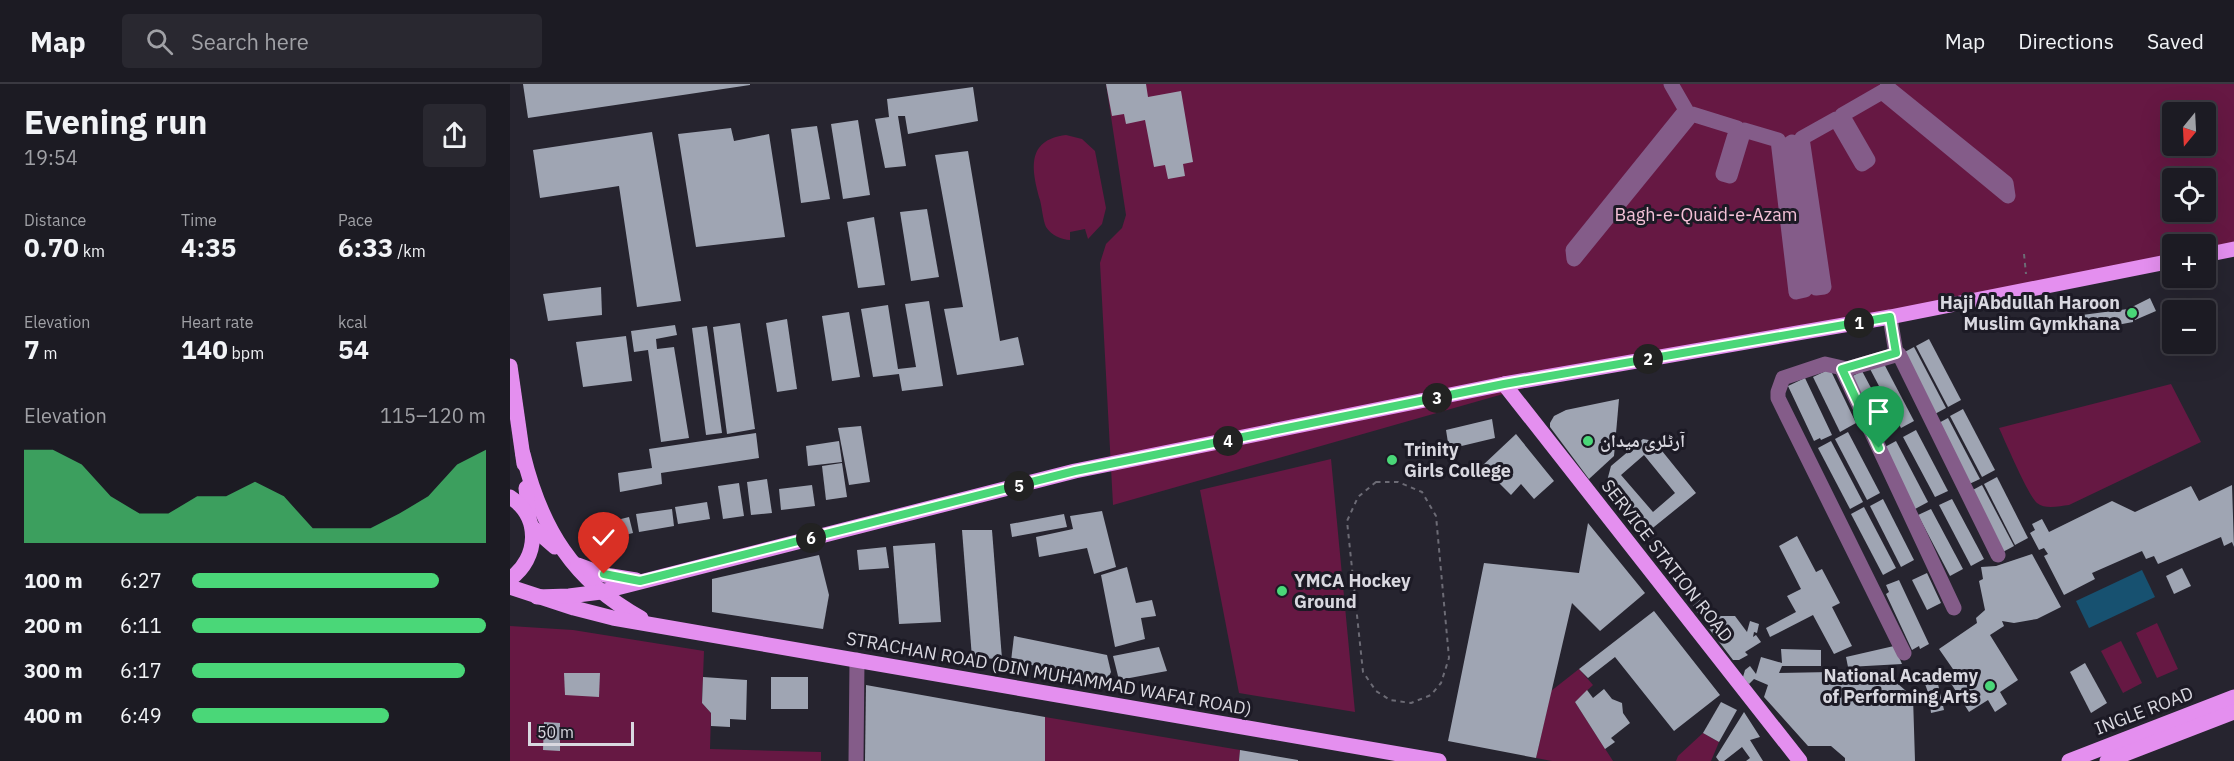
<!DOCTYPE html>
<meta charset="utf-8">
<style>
:root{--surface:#1c1b23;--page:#292830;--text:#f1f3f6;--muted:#a0a1a6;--line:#3a3941;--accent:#4ad778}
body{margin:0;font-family:"IBM Plex Sans","Noto Naskh Arabic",sans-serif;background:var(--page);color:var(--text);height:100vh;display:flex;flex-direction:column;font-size:22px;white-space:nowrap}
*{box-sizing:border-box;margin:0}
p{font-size:20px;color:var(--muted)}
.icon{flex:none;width:33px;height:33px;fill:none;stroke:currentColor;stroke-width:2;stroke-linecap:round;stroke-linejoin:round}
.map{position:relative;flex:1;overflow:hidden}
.sheet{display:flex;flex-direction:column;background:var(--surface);width:510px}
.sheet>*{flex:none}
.needle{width:39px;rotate:198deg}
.buttons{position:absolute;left:1652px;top:18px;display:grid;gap:12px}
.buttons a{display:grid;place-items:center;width:54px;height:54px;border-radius:6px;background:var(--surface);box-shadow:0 6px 24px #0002,0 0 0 2px var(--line);font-size:30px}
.scale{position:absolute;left:18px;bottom:15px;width:106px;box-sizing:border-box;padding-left:6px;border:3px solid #d9d8e0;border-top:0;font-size:16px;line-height:21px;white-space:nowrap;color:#d9d8e0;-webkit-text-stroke:4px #1c1a25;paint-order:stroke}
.pin{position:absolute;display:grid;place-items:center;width:51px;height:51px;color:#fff;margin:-62px -26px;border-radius:50% 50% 50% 0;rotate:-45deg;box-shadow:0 0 6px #0007}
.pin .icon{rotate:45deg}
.km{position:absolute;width:30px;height:30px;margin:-15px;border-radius:50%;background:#222;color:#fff;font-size:16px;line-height:30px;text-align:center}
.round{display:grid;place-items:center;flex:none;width:63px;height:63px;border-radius:6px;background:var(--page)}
.overview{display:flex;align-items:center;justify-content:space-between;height:102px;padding:0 24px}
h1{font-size:33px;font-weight:800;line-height:45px}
.figures{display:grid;grid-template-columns:repeat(3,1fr);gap:9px;height:102px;padding:6px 24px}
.figures div{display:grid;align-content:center}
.figures b{font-size:26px;font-weight:800}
.figures small{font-size:16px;font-weight:400}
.figures p{font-size:16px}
.chart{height:168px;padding:12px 24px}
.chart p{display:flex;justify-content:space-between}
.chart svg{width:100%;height:108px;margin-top:6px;fill:var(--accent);opacity:.7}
ul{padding:0 24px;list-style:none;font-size:20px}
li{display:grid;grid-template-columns:96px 72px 1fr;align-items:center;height:45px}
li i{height:15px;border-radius:8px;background:var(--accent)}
header{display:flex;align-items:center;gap:36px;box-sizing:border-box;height:84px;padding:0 30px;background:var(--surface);border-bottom:2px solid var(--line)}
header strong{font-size:28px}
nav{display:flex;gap:33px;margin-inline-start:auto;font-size:21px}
.search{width:420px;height:54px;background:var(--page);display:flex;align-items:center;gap:15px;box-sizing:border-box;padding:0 21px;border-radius:6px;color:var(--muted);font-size:22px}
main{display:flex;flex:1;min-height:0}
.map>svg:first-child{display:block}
.green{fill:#661843;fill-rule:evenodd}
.water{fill:#175170}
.building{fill:#9fa5b3;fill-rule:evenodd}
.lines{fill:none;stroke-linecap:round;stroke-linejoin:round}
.path{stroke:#6c6b75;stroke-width:2;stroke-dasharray:4.5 4.5;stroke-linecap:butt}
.minor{stroke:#845c89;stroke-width:15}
.major{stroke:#e48fef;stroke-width:15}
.route-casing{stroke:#fff;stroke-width:12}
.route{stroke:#4ad778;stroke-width:8}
.poi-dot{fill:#4ad778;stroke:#1c1a25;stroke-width:2}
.labels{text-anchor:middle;stroke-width:6;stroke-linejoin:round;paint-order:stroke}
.park-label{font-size:18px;fill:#f4c1d7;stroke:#1c1a25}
.poi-label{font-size:18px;font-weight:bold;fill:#d9d8e0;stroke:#1c1a25;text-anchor:start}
.street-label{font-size:18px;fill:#d9d8e0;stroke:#1c1a25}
</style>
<header>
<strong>Map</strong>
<div class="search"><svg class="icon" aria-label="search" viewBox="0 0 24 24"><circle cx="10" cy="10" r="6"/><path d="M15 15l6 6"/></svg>Search here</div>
<nav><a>Map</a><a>Directions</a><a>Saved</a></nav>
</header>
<main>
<section class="sheet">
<div class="overview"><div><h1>Evening run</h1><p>19:54</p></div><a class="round"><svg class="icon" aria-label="share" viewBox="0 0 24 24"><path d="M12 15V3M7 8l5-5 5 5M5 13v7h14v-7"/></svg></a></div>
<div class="figures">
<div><p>Distance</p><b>0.70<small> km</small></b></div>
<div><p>Time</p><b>4:35</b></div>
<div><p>Pace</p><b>6:33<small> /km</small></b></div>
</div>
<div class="figures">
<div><p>Elevation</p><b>7<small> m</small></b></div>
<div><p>Heart rate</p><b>140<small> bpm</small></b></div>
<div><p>kcal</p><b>54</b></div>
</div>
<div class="chart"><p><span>Elevation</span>115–120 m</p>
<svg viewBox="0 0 160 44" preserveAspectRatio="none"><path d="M0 44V6L10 6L20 12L30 25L40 32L50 32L60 25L70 25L80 19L90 25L100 38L110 38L120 38L130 32L140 25L150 12L160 6V44z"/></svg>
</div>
<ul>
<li><b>100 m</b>6:27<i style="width:84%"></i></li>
<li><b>200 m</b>6:11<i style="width:100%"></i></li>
<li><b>300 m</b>6:17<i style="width:93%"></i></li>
<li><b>400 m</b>6:49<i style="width:67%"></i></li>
</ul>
</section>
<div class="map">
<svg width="1724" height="677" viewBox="0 0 1724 677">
<rect width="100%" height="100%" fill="#26242f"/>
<g class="green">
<path d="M596,0H1724V165L1695,171V160H1662V177L1085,284L603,421L590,179L596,160L612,144L616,131ZM1662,28H1695V62H1662ZM1662,94H1695V128H1662Z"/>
<path d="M556,51L572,55L585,67L596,124L592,140L578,155L575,145L560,148V156C552,156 541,151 536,143C533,136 532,124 530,116C522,87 515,56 556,51Z"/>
<path d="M1661,300L1691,358L1559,421C1549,422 1536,426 1527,419C1519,413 1495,357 1489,344Z"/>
<polygon points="821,375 845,628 729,609 690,406"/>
<polygon points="1647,539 1668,585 1647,594 1626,549"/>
<polygon points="0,542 63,546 194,567 192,619 201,629 200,665 311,668 311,677 0,677"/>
<polygon points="1611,557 1632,599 1613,609 1591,567"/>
<polygon points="1069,585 1083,601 1065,618 1103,677 1042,677 1026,674 1041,607"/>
<polygon points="535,633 730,666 729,677 535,677"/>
<polygon points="1193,649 1209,658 1201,677 1166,677 1168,672"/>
</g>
<polygon class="water" points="1632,486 1645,513 1579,544 1566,517"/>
<g class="building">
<polygon points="13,0 240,0 240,1 18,34"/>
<polygon points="596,0 636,0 638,13 671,7 683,78 673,80 675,92 658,95 655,81 644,83 635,36 616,40 614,30 602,32"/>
<polygon points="463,3 468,37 398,50 395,32 388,32 396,82 375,84 365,35 379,33 377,15"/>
<polygon points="348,36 360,111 333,115 321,40"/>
<polygon points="307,42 320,115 291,119 281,45"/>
<polygon points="221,44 224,57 259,50 275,153 186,163 168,50"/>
<polygon points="142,48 171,217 127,223 109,102 30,114 23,66"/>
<polygon points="458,67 490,257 508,253 514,281 447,291 434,225 453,223 425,71"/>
<polygon points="417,125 429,193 401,197 390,128"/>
<polygon points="364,133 375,201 348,204 337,138"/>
<polygon points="91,203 92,231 38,237 33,210"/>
<polygon points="1640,214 1646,227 1625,236 1623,232 1623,238 1575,247 1572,231 1618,225"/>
<polygon points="419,217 433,302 392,307 389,290 363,293 351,225 378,221 388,285 406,283 395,220"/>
<polygon points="339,228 350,293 322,297 312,232"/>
<polygon points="277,235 287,305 267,308 256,239"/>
<polygon points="230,239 245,345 217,350 203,243"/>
<polygon points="165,241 167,251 146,255 147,265 164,263 179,354 151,358 138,266 124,268 121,247"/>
<polygon points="197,242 212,349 196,351 182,244"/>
<polygon points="116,252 122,297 73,303 66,258"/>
<polygon points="1419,255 1451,316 1438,323 1406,262"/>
<polygon points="1404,263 1436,324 1423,331 1391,270"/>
<polygon points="1372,276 1404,337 1391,344 1359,283"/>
<polygon points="1320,285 1346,339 1330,348 1303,293"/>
<polygon points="1352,287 1384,347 1370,354 1339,294"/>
<polygon points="1295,294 1322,351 1311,356 1310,354 1304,357 1278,302"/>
<polygon points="1109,315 1104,372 1079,395 1040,343 1040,339 1044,332 1056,326"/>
<polygon points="1453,325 1485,386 1472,393 1440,332"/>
<polygon points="1438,334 1470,395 1457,401 1425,341"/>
<polygon points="982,335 985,354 939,365 936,346"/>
<polygon points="351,342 360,398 339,401 328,344"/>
<polygon points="1406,346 1438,407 1425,413 1393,353"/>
<polygon points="1338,348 1370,409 1357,416 1325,355"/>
<polygon points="246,349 249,374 151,389 152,400 110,408 108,389 142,384 139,365"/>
<polygon points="1006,350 1044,397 1024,415 1011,400 1001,411 972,382"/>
<path d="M1133,355L1144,357L1186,409L1139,447L1123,428L1119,431L1104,414L1108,411L1097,397L1101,382ZM1134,371L1165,409L1143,428L1111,391Z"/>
<polygon points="329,357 332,378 298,382 296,362"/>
<polygon points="1321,357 1353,418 1340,425 1308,364"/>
<polygon points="1386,357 1418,418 1405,425 1373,364"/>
<polygon points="332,379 337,413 316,416 312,382"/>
<polygon points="1487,393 1518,454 1505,461 1474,400"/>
<polygon points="257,395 262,429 241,431 237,398"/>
<polygon points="229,399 234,432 213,435 208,402"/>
<polygon points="302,401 305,422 271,426 269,405"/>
<polygon points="1472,401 1504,462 1491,469 1459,408"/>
<polygon points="1722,401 1724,463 1722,458 1714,462 1711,453 1648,480 1644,472 1636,475 1632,467 1582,489 1585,495 1554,511 1534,472 1538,470 1534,464 1529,466 1520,449 1525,446 1522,440 1532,435 1539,448 1602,417 1625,428 1681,402 1689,417"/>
<polygon points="1373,415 1404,476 1391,483 1360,422"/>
<polygon points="1442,415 1474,475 1461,482 1429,421"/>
<polygon points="197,418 200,435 168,440 165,423"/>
<polygon points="1354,423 1386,484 1373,491 1341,430"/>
<polygon points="162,425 164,442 129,448 126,430"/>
<polygon points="1421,425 1453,485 1440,492 1408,431"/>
<polygon points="592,427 606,483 584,490 577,464 529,473 526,453 563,445 560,432"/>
<polygon points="554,430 557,443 502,453 500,440"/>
<polygon points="119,433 123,449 83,459 79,443"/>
<polygon points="1078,439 1135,509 1090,547 1062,519 1026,674 938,657 974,479 1069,489"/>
<polygon points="452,446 482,446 492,575 462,574"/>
<polygon points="1287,452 1306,488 1312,485 1330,519 1322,523 1342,562 1324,570 1303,531 1260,553 1256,544 1286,528 1277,512 1291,505 1269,462"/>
<polygon points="425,459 431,538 389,540 383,462"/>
<polygon points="376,463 379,484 349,486 347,466"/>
<polygon points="1522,470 1551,523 1527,535 1504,539 1492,537 1494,542 1480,551 1508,596 1490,608 1497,620 1485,628 1478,616 1459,628 1437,593 1445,588 1429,565 1467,539 1466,534 1475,526 1469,497 1473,495 1471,483 1486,482"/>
<polygon points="309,471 319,511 313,545 202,528 202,495"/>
<polygon points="617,483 626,519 642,516 646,532 631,534 635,555 605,563 591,491"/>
<polygon points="1672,484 1681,502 1664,510 1656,492"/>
<polygon points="1417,489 1431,519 1417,526 1402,496"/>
<polygon points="1389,496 1419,560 1410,565 1409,562 1402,566 1376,510 1379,508 1376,501"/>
<polygon points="1190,516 1197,525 1189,531 1183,522"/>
<polygon points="1144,527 1210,611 1164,647 1105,573 1078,594 1069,585"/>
<polygon points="1211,532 1225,532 1237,548 1240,537 1249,540 1247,549 1244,548 1243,553 1246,551 1251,558 1235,568 1238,571 1229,576 1223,576 1197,542"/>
<polygon points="504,552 597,571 601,588 597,596 501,577"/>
<polygon points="1384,562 1392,580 1338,583 1336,573"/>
<polygon points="649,563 657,587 609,596 603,572"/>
<polygon points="1271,565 1311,566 1311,582 1272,582 1269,589 1373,587 1403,613 1405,677 1335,677 1335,674 1321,662 1298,662 1254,613 1258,601 1244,595 1239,600 1233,593 1235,586 1240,582 1246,590 1251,573 1272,579"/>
<polygon points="1575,579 1597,619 1581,629 1560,588"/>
<polygon points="1425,587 1434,626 1421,629 1419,611 1411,589"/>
<polygon points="54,589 90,589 89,613 55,611"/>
<polygon points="193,593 237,596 236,636 220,635 220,643 201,642 201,629 192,619"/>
<rect x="261" y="593" width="37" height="32"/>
<polygon points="356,601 535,633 535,677 355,677"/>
<polygon points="1094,605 1102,615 1112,619 1113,629 1120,639 1101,654 1105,658 1095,665 1065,618 1077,606 1083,614"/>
<polygon points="1211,618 1227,626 1209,658 1193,649"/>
<polygon points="1234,628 1250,653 1240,656 1253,677 1236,677 1240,674 1232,663 1214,677 1209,677 1206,673"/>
<polygon points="34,638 50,639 50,667 33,666"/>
<polygon points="730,666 788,676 788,677 729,677"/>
</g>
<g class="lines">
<g class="path">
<polyline points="1514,170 1516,190"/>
<polygon points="866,398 888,398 912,408 926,432 939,574 931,599 921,611 901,619 880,616 866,607 853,588 837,437 848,413"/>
</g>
<g class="minor">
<polyline points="1161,0 1176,26 1063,166 1064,175 1182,30 1227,44 1213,90 1220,92 1234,46 1268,56 1286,208 1295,206 1276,62 1282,58 1287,61 1306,204 1314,203 1292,54 1326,35 1352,80 1358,76 1332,31 1372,8 1498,112 1496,99 1377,3 1378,0"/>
<polyline points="1380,233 1386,269"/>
<polyline points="1332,285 1444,524"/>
<polyline points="1394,569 1268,314 1268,308 1273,294 1315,280 1337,285 1389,270 1488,471"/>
<polyline points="346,677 347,576"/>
</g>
<g class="major">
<polyline points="1695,171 1724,165"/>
<polyline points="0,282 14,380"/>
<polyline points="994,300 1290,677"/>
<path d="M13,370C31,444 63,497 131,534"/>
<polyline points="16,404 19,433"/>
<path d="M0,413C31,433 29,474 0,495"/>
<polyline points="22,443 45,463"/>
<polyline points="68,481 95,491 126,496"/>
<polyline points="0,503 64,524 103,534 929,677"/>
<polyline points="27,513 59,512 91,508 565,387 994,300 1380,233 1662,177"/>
<polyline points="1559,677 1724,613"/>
<polyline points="1597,677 1724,628"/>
</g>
</g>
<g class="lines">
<defs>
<polyline id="route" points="94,490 130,497 565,387 994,300 1380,233 1386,269 1332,285 1369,364"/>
</defs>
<use href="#route" class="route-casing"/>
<use href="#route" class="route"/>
</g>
<g class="poi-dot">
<circle cx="1622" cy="229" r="6"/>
<circle cx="1078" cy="357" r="6"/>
<circle cx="882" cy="376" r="6"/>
<circle cx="772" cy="507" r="6"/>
<circle cx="1480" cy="602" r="6"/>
</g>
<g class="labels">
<g class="park-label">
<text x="1196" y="137">Bagh-e-Quaid-e-Azam</text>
</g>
<g class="poi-label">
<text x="1610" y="225" text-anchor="end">Haji Abdullah Haroon<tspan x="1610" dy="21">Muslim Gymkhana</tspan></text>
<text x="1090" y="363">آرٹلری میدان</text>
<text x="894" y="372">Trinity<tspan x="894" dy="21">Girls College</tspan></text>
<text x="784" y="503">YMCA Hockey<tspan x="784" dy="21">Ground</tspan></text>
<text x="1468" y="598" text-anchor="end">National Academy<tspan x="1468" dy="21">of Performing Arts</tspan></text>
</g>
<g class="street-label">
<text transform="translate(1157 477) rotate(52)" y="6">SERVICE STATION ROAD</text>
<text transform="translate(539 590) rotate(10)" y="6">STRACHAN ROAD (DIN MUHAMMAD WAFAI ROAD)</text>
<text transform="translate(1634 627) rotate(-21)" y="6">INGLE ROAD</text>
</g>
</g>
</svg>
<div class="buttons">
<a><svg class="needle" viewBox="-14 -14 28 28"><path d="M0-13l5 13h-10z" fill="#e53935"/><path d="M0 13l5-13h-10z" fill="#a0a1a6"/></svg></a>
<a><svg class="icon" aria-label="locate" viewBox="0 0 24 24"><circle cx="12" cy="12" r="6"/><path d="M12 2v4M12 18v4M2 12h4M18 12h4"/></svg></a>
<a>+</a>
<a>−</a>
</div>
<div class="scale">50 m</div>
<div class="pin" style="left:1369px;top:364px;background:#1e9e55"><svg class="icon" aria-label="arrive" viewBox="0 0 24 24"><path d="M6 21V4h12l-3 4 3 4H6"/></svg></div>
<div class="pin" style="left:94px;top:490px;background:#d93025"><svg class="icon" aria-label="check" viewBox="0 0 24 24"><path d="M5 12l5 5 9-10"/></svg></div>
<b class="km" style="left:1349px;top:239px">1</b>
<b class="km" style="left:1138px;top:275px">2</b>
<b class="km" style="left:927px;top:314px">3</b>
<b class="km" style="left:718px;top:357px">4</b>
<b class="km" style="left:509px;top:402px">5</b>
<b class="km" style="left:301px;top:454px">6</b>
</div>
</main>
